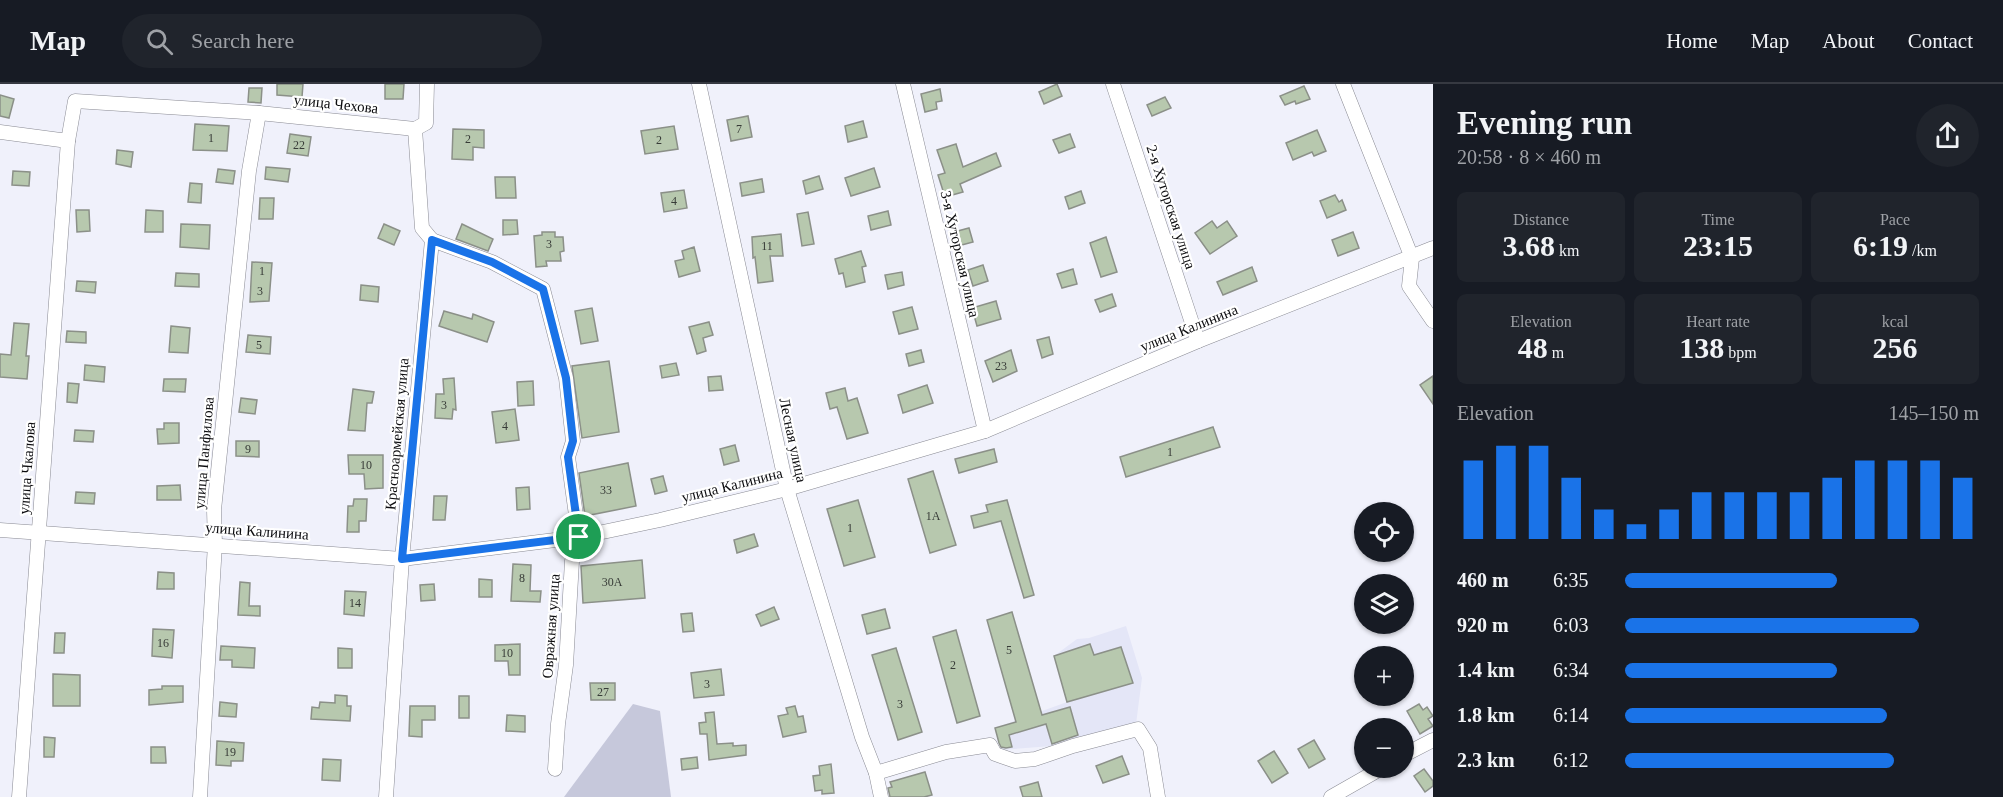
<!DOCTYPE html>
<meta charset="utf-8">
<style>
:root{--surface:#171b24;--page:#20242c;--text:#f1f3f6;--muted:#9ea1a6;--line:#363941;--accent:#1a73e8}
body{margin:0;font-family:Georgia,serif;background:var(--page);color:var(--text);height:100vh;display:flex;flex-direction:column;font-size:22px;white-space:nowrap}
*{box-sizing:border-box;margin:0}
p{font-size:20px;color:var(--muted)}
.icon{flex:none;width:33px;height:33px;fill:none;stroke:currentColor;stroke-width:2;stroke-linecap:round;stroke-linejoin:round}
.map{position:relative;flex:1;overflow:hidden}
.panel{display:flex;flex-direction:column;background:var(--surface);width:570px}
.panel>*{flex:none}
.tools{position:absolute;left:1354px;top:418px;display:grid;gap:12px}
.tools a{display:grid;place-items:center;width:60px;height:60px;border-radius:50%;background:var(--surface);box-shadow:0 2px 4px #0004;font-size:30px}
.pin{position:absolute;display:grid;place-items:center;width:51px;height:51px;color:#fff;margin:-26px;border:3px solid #fff;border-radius:50%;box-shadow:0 2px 6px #0007}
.round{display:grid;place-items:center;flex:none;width:63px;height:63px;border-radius:32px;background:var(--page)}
.headline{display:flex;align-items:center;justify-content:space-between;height:102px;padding:0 24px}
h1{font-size:33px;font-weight:700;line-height:45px}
.figures{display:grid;grid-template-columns:repeat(3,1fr);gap:9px;height:102px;padding:6px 24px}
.figures div{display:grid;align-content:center;border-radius:9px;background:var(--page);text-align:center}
.figures b{font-size:30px;font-weight:700}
.figures small{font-size:16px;font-weight:400}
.figures p{font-size:16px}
.chart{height:168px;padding:12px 24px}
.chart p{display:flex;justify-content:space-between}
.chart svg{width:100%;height:108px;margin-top:6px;stroke:var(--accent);stroke-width:6}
ul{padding:0 24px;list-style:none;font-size:20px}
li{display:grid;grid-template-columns:96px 72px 1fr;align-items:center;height:45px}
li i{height:15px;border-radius:8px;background:var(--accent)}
header{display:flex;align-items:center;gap:36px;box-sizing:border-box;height:84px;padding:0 30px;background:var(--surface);border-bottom:2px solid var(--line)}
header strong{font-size:28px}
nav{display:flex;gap:33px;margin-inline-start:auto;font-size:21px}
.search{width:420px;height:54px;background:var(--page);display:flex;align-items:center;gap:15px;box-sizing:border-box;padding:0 21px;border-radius:33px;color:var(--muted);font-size:22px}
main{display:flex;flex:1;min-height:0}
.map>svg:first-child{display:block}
.built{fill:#e4e6f7}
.green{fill:#c6c8db}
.building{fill:#b7c8ae;stroke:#8b9088;stroke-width:1.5}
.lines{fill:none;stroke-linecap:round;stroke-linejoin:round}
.street-casing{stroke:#898a93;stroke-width:15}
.street{stroke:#fff;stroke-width:14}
.route-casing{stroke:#fff;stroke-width:12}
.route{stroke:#1a73e8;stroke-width:8}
.labels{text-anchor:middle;stroke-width:4.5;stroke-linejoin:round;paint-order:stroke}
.number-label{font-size:12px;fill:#373b37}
.street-label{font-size:15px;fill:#0c0c0f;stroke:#fff}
</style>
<header>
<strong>Map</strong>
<div class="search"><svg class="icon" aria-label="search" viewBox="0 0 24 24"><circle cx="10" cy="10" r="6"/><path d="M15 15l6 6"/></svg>Search here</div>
<nav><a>Home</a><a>Map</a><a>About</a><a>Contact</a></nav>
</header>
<main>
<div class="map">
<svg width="1433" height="713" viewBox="0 0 1433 713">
<rect width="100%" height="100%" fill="#f0f1fb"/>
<polygon class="built" points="1126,542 1142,594 1136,640 1052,662 1001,666 995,644 1067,618 1054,572 1077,555 1089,554"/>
<polygon class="green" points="633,620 660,627 671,713 564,713"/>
<g class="building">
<polygon points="277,0 303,0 302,13 277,11"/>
<polygon points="385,0 404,0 403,15 385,15"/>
<polygon points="1057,0 1062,12 1044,20 1039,8"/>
<polygon points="1304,2 1310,15 1296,20 1295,17 1285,21 1280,12"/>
<polygon points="249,4 262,4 261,19 248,18"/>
<polygon points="940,5 942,17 936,18 937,25 925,28 921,10"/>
<polygon points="0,11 14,15 9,34 0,32"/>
<polygon points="1165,13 1171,24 1152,32 1147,21"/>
<polygon points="748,32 752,53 731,57 727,36"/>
<polygon points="863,37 867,53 848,58 845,42"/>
<polygon points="195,40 229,42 227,67 193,66"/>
<polygon points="674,42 678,65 645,70 641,47"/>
<polygon points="453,45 484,46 484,64 473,63 473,76 452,75"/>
<polygon points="1317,46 1326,67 1314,72 1312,68 1293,76 1286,59"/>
<polygon points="290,50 311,53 308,72 287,69"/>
<polygon points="1070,50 1075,63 1059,69 1053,56"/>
<polygon points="956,60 963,83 996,69 1001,82 960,100 963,108 945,113 938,91 945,89 937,66"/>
<polygon points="117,66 133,68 131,83 116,80"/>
<polygon points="266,83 290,85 288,98 265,95"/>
<polygon points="874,84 880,103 851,112 845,94"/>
<polygon points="218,85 235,87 233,100 216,98"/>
<polygon points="13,87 30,88 29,102 12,101"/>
<polygon points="819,92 823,105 806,110 803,97"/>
<polygon points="495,93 515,93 516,114 496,114"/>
<polygon points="762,95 764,108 742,112 740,99"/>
<polygon points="190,99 202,100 201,119 188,118"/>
<polygon points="684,106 687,124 664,128 661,109"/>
<polygon points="1081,107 1085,119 1069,125 1065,113"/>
<polygon points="1335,111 1339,118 1342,116 1346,126 1327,134 1320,117"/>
<polygon points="260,114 274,114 273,135 259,135"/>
<polygon points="76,126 89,126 90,147 77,148"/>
<polygon points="146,126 163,127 163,148 145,148"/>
<polygon points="888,127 891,141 871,146 868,132"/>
<polygon points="808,128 814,160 802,162 797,130"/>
<polygon points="503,136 517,136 518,150 503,151"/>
<polygon points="1212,137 1217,144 1227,137 1237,152 1210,170 1195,149"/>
<polygon points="181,140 210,141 209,165 180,163"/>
<polygon points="384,140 400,147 394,161 378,154"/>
<polygon points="462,140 493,155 488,167 456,155"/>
<polygon points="969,144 973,158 954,163 950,149"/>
<polygon points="542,148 555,148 555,153 563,153 564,167 560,168 561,177 546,177 547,182 536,183 534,152 542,151"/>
<polygon points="1353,148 1359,164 1338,172 1332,156"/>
<polygon points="781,150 783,172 770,172 773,197 758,199 755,173 753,174 752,153"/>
<polygon points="1106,153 1117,188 1101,193 1090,159"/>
<polygon points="694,163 700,187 679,193 675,177 684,175 682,167"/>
<polygon points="861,167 866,182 862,183 865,198 846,203 843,189 839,190 835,175"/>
<polygon points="252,178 272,179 269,217 250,218"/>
<polygon points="983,181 988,197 973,202 968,186"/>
<polygon points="1252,183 1257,197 1223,211 1217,198"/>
<polygon points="1073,185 1077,200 1062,204 1057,190"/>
<polygon points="902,188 904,201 888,205 885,191"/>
<polygon points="176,189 199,190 199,203 175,202"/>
<polygon points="77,197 96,198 95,209 76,207"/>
<polygon points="361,201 379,203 378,218 360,216"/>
<polygon points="1112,210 1116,222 1100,228 1095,216"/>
<polygon points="996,217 1001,235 977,242 972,224"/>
<polygon points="912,223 918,245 899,250 893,228"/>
<polygon points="592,224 598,257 581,260 575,227"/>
<polygon points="444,227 472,235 473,230 494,238 487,258 439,242"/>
<polygon points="709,238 713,251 703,254 706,267 697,270 689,243"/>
<polygon points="14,239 29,240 26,272 29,272 27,295 0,293 0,270 11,271"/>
<polygon points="171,242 190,244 188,269 169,268"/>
<polygon points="67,247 86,248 86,259 66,258"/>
<polygon points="248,251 271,253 270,270 246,268"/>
<polygon points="1049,253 1053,270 1042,274 1037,256"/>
<polygon points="921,266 924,278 909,282 906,270"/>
<polygon points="1011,266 1017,287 993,298 985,277"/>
<polygon points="609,277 619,348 582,354 572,282"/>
<polygon points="676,279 679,291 662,294 660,282"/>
<polygon points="85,281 105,283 104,298 84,296"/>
<polygon points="721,292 723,306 709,307 708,293"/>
<polygon points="1433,292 1433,320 1420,301"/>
<polygon points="454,294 456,326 453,325 452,335 435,334 436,310 444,310 443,295"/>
<polygon points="164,295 186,295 185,308 163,307"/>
<polygon points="533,297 534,321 518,322 517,298"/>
<polygon points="68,299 79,300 77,319 67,318"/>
<polygon points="927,301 933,319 903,329 898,311"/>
<polygon points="845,304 848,317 857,314 868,349 847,355 837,323 830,325 826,309"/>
<polygon points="353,305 374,308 372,319 367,319 365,347 348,346"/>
<polygon points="241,314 257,316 255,330 239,328"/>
<polygon points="515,325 519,356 496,359 492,328"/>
<polygon points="164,339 179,339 179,359 158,360 157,345 164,345"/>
<polygon points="1213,343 1220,363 1126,393 1120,373"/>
<polygon points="75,346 94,347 93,358 74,357"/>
<polygon points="236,357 259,357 259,373 236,372"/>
<polygon points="735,361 739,377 724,381 720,365"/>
<polygon points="994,365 997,378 959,389 955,375"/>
<polygon points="348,371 383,371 383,404 365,405 364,390 349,390"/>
<polygon points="628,379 636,422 585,432 579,389"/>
<polygon points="933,387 956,461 930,469 908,395"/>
<polygon points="663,392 667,407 655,410 651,395"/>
<polygon points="180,401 181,416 157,416 157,402"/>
<polygon points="529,403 530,425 517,426 516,404"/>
<polygon points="76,408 95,409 94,420 75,419"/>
<polygon points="434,412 447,412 445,436 433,436"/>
<polygon points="354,415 367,415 366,437 359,437 359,448 347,448 348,422 353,422"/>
<polygon points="858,416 875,473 844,482 827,425"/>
<polygon points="1007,416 1034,511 1024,514 1001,437 974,444 971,432 988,428 986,421"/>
<polygon points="754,450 758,462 737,469 734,456"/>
<polygon points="642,476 645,514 583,519 581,482"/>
<polygon points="513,480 531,481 530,507 541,507 540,518 511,517"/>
<polygon points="158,488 174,489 174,505 157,505"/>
<polygon points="479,495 492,496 492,513 479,513"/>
<polygon points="240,498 250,499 249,522 260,522 260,532 238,531"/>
<polygon points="434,500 435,516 421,517 420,501"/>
<polygon points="345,507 366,508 364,532 344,530"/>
<polygon points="774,523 779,535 761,542 756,531"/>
<polygon points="885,525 890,544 867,550 862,531"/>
<polygon points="1012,528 1042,631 1070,623 1078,651 1052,660 1046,640 1009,651 1012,663 1006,664 1001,663 999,659 995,644 1016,638 987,536"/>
<polygon points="692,529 694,547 683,548 681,530"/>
<polygon points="153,545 174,546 172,574 152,572"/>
<polygon points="956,546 980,632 957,639 933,553"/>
<polygon points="55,549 65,549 64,569 54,569"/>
<polygon points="520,560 520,591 509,591 508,577 495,577 495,561"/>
<polygon points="1090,560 1094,571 1121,563 1133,599 1067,618 1054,572"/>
<polygon points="221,562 255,564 254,584 232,583 232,576 220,576"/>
<polygon points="338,564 352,565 352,584 338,584"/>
<polygon points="896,564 922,648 898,656 872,571"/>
<polygon points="721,585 724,611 694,614 691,589"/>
<polygon points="53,590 80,591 80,622 53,622"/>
<polygon points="590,599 615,599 615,616 591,616"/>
<polygon points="162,602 183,602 183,618 149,621 149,606 162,605"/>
<polygon points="335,611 347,612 347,622 351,622 350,637 311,635 312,623 319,624 320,618 335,619"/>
<rect x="459" y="612" width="10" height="22"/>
<polygon points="220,618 237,620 236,633 219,632"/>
<polygon points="1419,620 1423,626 1427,623 1433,632 1428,635 1433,642 1420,650 1407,627"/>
<polygon points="410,622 435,622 435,636 422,636 422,653 409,652"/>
<polygon points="795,622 798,633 803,632 806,648 783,653 778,632 788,630 786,624"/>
<polygon points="714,628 717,660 733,659 733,662 746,661 746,671 709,676 707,650 700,650 699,639 706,638 705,629"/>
<polygon points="507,631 525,632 525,648 506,647"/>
<polygon points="44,653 55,654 54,673 44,673"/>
<polygon points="1314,656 1325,675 1309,684 1298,665"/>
<polygon points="217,657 244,659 243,677 231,677 231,682 216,681"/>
<polygon points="151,663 165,663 166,679 151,679"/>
<polygon points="1274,667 1288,689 1272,699 1258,677"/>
<polygon points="1122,672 1129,690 1103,699 1096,682"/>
<polygon points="697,673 698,684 682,686 681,675"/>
<polygon points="323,675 341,676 340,697 322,696"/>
<polygon points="831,680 834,709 822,710 822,706 815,707 813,692 820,691 819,682"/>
<polygon points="1424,685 1433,697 1433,702 1425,708 1414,692"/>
<polygon points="925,688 932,711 924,713 890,713 888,704 892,703 890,698"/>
<polygon points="1038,698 1042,713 1023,713 1020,703"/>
</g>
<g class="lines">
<defs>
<g id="street">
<polyline points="699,0 787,405 862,653 876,689 881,713"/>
<polyline points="903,0 985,347"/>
<polyline points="1113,0 1198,257"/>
<polyline points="1343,0 1412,174 1409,202 1433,237"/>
<polyline points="0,48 68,57 75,17 259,29 415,45"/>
<polyline points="432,156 492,178 543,205 566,294 573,357 568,373 579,453 572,477 566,581 558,640 555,685"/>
<polyline points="0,446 402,475 579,453 660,436 787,405 985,347 1198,257 1433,164"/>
<polyline points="1404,671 1433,656"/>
<polyline points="876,689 946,668 990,661 995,670 1015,677 1035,675 1073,662 1138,645 1150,664 1158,713"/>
<polyline points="19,713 68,57"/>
<polyline points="200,713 215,460 214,426 249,87 259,29"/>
<polyline points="386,713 402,475 432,156 422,144 415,45 426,39 427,0"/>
<polyline points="1331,713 1382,684"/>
</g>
</defs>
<use href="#street" class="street-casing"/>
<use href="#street" class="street"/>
</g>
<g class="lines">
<defs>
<polygon id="route" points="432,156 492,178 543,205 566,294 573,357 568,373 579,453 402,475"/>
</defs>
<use href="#route" class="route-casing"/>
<use href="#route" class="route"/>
</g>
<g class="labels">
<g class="number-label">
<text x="739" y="49">7</text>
<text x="211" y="58">1</text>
<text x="468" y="59">2</text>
<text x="659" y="60">2</text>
<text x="299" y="65">22</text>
<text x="674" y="121">4</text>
<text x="549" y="164">3</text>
<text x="767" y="166">11</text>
<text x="262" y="191">1</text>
<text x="260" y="211">3</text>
<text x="259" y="265">5</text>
<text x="1001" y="286">23</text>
<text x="444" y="325">3</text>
<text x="505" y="346">4</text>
<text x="248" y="369">9</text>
<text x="1170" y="372">1</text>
<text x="366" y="385">10</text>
<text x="606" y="410">33</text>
<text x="933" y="436">1А</text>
<text x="850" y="448">1</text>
<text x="522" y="498">8</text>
<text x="612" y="502">30А</text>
<text x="355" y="523">14</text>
<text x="163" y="563">16</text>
<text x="1009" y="570">5</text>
<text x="507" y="573">10</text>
<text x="953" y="585">2</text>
<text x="707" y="604">3</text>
<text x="603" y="612">27</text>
<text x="900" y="624">3</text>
<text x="230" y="672">19</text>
</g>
<g class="street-label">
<text transform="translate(336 20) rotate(6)" y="5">улица Чехова</text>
<text transform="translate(1171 123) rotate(72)" y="5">2-я Хуторская улица</text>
<text transform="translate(960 170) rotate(77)" y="5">3-я Хуторская улица</text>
<text transform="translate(1189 244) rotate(-22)" y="5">улица Калинина</text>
<text transform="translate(397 350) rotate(-85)" y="5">Красноармейская улица</text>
<text transform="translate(793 356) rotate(78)" y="5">Лесная улица</text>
<text transform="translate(204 369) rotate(-85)" y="5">улица Панфилова</text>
<text transform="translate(27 384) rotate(-86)" y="5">улица Чкалова</text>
<text transform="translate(732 401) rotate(-14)" y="5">улица Калинина</text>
<text transform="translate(257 447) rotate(4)" y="5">улица Калинина</text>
<text transform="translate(551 542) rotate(-86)" y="5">Овражная улица</text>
</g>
</g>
</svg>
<div class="tools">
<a><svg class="icon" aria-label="locate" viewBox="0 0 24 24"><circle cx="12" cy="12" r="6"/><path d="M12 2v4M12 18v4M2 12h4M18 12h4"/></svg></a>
<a><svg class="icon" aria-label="layers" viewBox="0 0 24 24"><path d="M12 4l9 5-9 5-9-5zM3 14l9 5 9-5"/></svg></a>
<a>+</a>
<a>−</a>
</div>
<div class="pin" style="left:579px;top:453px;background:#1e9e55"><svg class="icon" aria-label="arrive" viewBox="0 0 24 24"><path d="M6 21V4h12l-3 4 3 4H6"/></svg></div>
</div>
<section class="panel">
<div class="headline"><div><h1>Evening run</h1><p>20:58 · 8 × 460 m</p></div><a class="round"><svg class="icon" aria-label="share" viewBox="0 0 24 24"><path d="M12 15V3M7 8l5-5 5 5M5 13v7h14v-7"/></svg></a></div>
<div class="figures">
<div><p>Distance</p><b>3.68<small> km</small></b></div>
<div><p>Time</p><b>23:15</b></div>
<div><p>Pace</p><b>6:19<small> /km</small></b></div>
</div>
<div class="figures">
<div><p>Elevation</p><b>48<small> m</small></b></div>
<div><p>Heart rate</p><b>138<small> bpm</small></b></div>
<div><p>kcal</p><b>256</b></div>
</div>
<div class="chart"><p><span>Elevation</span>145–150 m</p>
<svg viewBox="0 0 160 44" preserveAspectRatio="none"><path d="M5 44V12M15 44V6M25 44V6M35 44V19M45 44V32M55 44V38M65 44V32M75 44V25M85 44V25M95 44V25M105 44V25M115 44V19M125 44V12M135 44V12M145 44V12M155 44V19"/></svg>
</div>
<ul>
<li><b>460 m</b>6:35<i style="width:60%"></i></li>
<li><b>920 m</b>6:03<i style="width:83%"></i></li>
<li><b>1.4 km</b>6:34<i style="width:60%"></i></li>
<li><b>1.8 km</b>6:14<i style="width:74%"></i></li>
<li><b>2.3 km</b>6:12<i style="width:76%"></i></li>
</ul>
</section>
</main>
